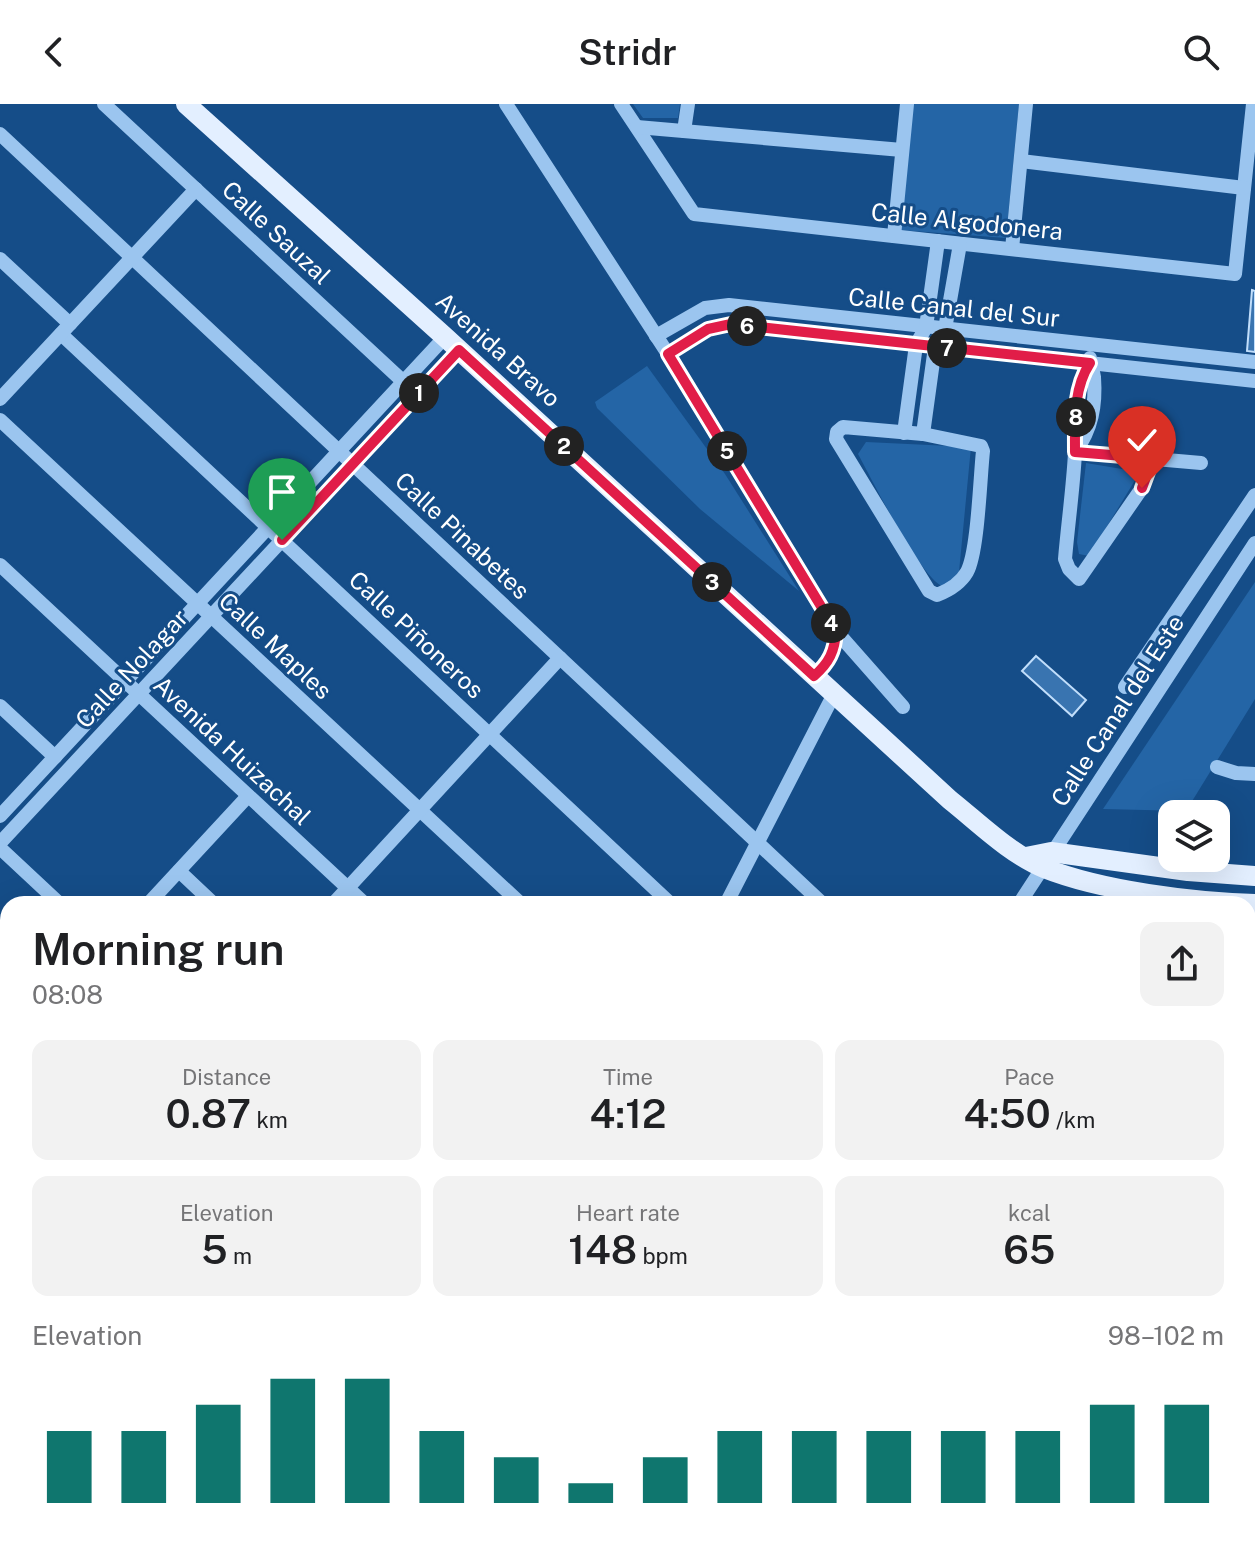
<!DOCTYPE html>
<meta charset="utf-8">
<style>
:root{--surface:#fff;--page:#f2f2f2;--text:#202124;--muted:#757577;--accent:#0f766e}
body{margin:0;font-family:"Public Sans",sans-serif;background:var(--page);color:var(--text);height:100vh;display:flex;flex-direction:column;font-size:30px;white-space:nowrap}
*{box-sizing:border-box;margin:0}
p{font-size:26px;color:var(--muted)}
.icon{flex:none;width:44px;height:44px;fill:none;stroke:currentColor;stroke-width:2;stroke-linecap:round;stroke-linejoin:round}
.map{position:relative;flex:1;overflow:hidden}
.panel{position:absolute;left:0px;top:792px;width:1256px;height:648px;display:flex;flex-direction:column;background:var(--surface);border-radius:24px 24px 0 0;box-shadow:0 8px 32px #0002}
.panel>*{flex:none}
.tools{position:absolute;left:1158px;top:696px;display:grid;gap:16px}
.tools a{display:grid;place-items:center;width:72px;height:72px;border-radius:16px;background:var(--surface);box-shadow:0 8px 32px #0002;font-size:40px}
.pin{position:absolute;display:grid;place-items:center;width:68px;height:68px;color:#fff;margin:-82px -34px;border-radius:50% 50% 50% 0;rotate:-45deg;box-shadow:0 0 8px #0007}
.pin .icon{rotate:45deg}
.km{position:absolute;width:40px;height:40px;margin:-20px;border-radius:50%;background:#222;color:#fff;font-size:22px;line-height:40px;text-align:center}
.round{display:grid;place-items:center;flex:none;width:84px;height:84px;border-radius:16px;background:var(--page)}
.summary{display:flex;align-items:center;justify-content:space-between;height:136px;padding:0 32px}
h1{font-size:44px;font-weight:600;line-height:60px}
.metrics{display:grid;grid-template-columns:repeat(3,1fr);gap:12px;height:136px;padding:8px 32px}
.metrics div{display:grid;align-content:center;border-radius:16px;background:var(--page);text-align:center}
.metrics b{font-size:40px;font-weight:600}
.metrics small{font-size:22px;font-weight:400}
.metrics p{font-size:22px}
.chart{height:224px;padding:16px 32px}
.chart p{display:flex;justify-content:space-between}
.chart svg{width:100%;height:144px;margin-top:8px;stroke:var(--accent);stroke-width:6}
header{display:flex;justify-content:space-between;align-items:center;height:104px;padding:0 32px;background:var(--surface);font-size:36px;font-weight:600}
.map>svg:first-child{display:block}
.green{fill:#2465a6}
.building{fill:#3974b0;stroke:#c1defb;stroke-width:2}
.lines{fill:none;stroke-linecap:round;stroke-linejoin:round}
.minor{stroke:#9bc5ef;stroke-width:14}
.major{stroke:#e3efff;stroke-width:20}
.route-casing{stroke:#fff;stroke-width:16}
.route{stroke:#e11d48;stroke-width:10}
.labels{text-anchor:middle;stroke-width:6;stroke-linejoin:round;paint-order:stroke}
.street-label{font-size:24px;fill:#fff;stroke:#154d88}
</style>
<header><svg class="icon" aria-label="back" viewBox="0 0 24 24"><path d="M15 5l-7 7 7 7"/></svg>Stridr<svg class="icon" aria-label="search" viewBox="0 0 24 24"><circle cx="10" cy="10" r="6"/><path d="M15 15l6 6"/></svg></header>
<div class="map">
<svg width="1255" height="1440" viewBox="0 0 1255 1440">
<rect width="100%" height="100%" fill="#154d88"/>
<g class="green">
<polygon points="633,0 680,0 678,14 643,14"/>
<polygon points="913,0 1019,0 1006,134 900,126"/>
<polygon points="647,262 725,370 799,487 700,405 597,304 595,298"/>
<path d="M866,338L971,343L959,468L944,483C921,476 872,375 858,350Z"/>
<polygon points="1086,359 1140,368 1089,452 1079,450 1077,438"/>
<polygon points="1255,478 1255,595 1186,707 1103,705"/>
<polygon points="1248,1358 1255,1363 1255,1440 1199,1440 1189,1432 1248,1432"/>
</g>
<g class="building">
<polygon points="1252,186 1255,187 1255,248 1247,247"/>
<polygon points="1036,552 1086,596 1072,612 1022,567"/>
</g>
<g class="lines">
<g class="minor">
<polyline points="104,0 408,282"/>
<path d="M506,0L668,250L836,527C835,547 829,559 814,572"/>
<polyline points="621,0 694,110 1235,170 1253,0"/>
<polyline points="637,23 902,46"/>
<polyline points="684,27 688,0"/>
<polyline points="0,30 823,800"/>
<polyline points="1021,57 1244,84"/>
<polyline points="894,132 907,0"/>
<polyline points="1012,145 1026,0"/>
<polyline points="0,155 70,220"/>
<polyline points="61,230 671,800"/>
<polyline points="656,232 705,204 729,201 1255,258"/>
<polyline points="668,250 708,225 731,220 1255,277"/>
<path d="M1090,259C1072,286 1077,318 1075,349C1073,385 1068,420 1065,455L1069,465L1079,475L1142,384L1148,368L1147,354"/>
<polyline points="0,295 196,85"/>
<polyline points="0,316 521,800"/>
<path d="M843,323L923,330L981,342L983,347C980,374 978,448 967,468C960,480 950,486 937,491L929,487L836,335L837,328Z"/>
<polyline points="904,329 916,241 926,223 938,137"/>
<polyline points="923,330 935,243 945,225 960,140"/>
<polyline points="1075,348 1201,359"/>
<path d="M1075,348C1092,325 1096,301 1094,273C1093,266 1090,261 1090,254"/>
<polyline points="0,461 365,800"/>
<polyline points="836,527 903,603"/>
<polyline points="1125,583 1255,391"/>
<polyline points="0,602 55,653"/>
<polyline points="1217,663 1236,669 1255,670"/>
<polyline points="0,712 445,233"/>
<polyline points="0,739 459,246"/>
<polyline points="0,744 60,800"/>
<polyline points="179,767 214,800"/>
<polyline points="148,800 248,692"/>
<polyline points="333,800 560,554"/>
<polyline points="726,800 834,590"/>
<polyline points="1019,800 1255,439"/>
<polyline points="0,887 8,895"/>
<polyline points="1248,895 1255,901"/>
<polyline points="1248,1011 1255,1016"/>
<polyline points="1248,1039 1255,1029"/>
<polyline points="0,1050 8,1058"/>
<polyline points="0,1086 8,1093"/>
<polyline points="1248,1123 1255,1128"/>
<polyline points="1248,1198 1255,1190"/>
<polyline points="1248,1240 1255,1245"/>
<polyline points="1248,1351 1255,1356"/>
<polyline points="0,1375 8,1367"/>
<polyline points="0,1395 8,1403"/>
<polyline points="38,1432 46,1440"/>
<polyline points="451,1432 461,1440"/>
<polyline points="594,1432 604,1440"/>
<polyline points="738,1432 748,1440"/>
<polyline points="883,1432 893,1440"/>
<polyline points="1036,1432 1046,1440"/>
<polyline points="1179,1432 1188,1440"/>
<polyline points="102,1440 110,1432"/>
<polyline points="184,1440 191,1432"/>
<polyline points="419,1440 426,1432"/>
<polyline points="1003,1440 1010,1432"/>
</g>
<g class="major">
<path d="M186,0L445,233L950,696C979,719 1010,750 1044,764C1102,787 1192,798 1255,800"/>
<polyline points="1026,753 1051,748 1188,767 1255,772"/>
</g>
</g>
<g class="lines">
<defs>
<path id="route" d="M282,436L459,246L814,572C829,559 835,547 836,527L668,250L708,225L731,220L1090,259C1073,285 1075,318 1075,348L1147,354L1148,368L1142,384"/>
</defs>
<use href="#route" class="route-casing"/>
<use href="#route" class="route"/>
</g>
<g class="labels">
<g class="street-label">
<text transform="translate(967 118) rotate(6)" y="8">Calle Algodonera</text>
<text transform="translate(276 129) rotate(43)" y="8">Calle Sauzal</text>
<text transform="translate(954 204) rotate(6)" y="8">Calle Canal del Sur</text>
<text transform="translate(498 246) rotate(42)" y="8">Avenida Bravo</text>
<text transform="translate(462 432) rotate(43)" y="8">Calle Pinabetes</text>
<text transform="translate(416 531) rotate(43)" y="8">Calle Piñoneros</text>
<text transform="translate(275 542) rotate(43)" y="8">Calle Maples</text>
<text transform="translate(132 565) rotate(-47)" y="8">Calle Nolagar</text>
<text transform="translate(1118 607) rotate(-57)" y="8">Calle Canal del Este</text>
<text transform="translate(232 647) rotate(43)" y="8">Avenida Huizachal</text>
</g>
</g>
</svg>
<div class="tools">
<a><svg class="icon" aria-label="layers" viewBox="0 0 24 24"><path d="M12 4l9 5-9 5-9-5zM3 14l9 5 9-5"/></svg></a>
</div>
<div class="pin" style="left:282px;top:436px;background:#1e9e55"><svg class="icon" aria-label="arrive" viewBox="0 0 24 24"><path d="M6 21V4h12l-3 4 3 4H6"/></svg></div>
<div class="pin" style="left:1142px;top:384px;background:#d93025"><svg class="icon" aria-label="check" viewBox="0 0 24 24"><path d="M5 12l5 5 9-10"/></svg></div>
<b class="km" style="left:419px;top:289px">1</b>
<b class="km" style="left:564px;top:342px">2</b>
<b class="km" style="left:712px;top:478px">3</b>
<b class="km" style="left:831px;top:519px">4</b>
<b class="km" style="left:727px;top:347px">5</b>
<b class="km" style="left:747px;top:222px">6</b>
<b class="km" style="left:947px;top:244px">7</b>
<b class="km" style="left:1076px;top:313px">8</b>
<section class="panel">
<div class="summary"><div><h1>Morning run</h1><p>08:08</p></div><a class="round"><svg class="icon" aria-label="share" viewBox="0 0 24 24"><path d="M12 15V3M7 8l5-5 5 5M5 13v7h14v-7"/></svg></a></div>
<div class="metrics">
<div><p>Distance</p><b>0.87<small> km</small></b></div>
<div><p>Time</p><b>4:12</b></div>
<div><p>Pace</p><b>4:50<small> /km</small></b></div>
</div>
<div class="metrics">
<div><p>Elevation</p><b>5<small> m</small></b></div>
<div><p>Heart rate</p><b>148<small> bpm</small></b></div>
<div><p>kcal</p><b>65</b></div>
</div>
<div class="chart"><p><span>Elevation</span>98–102 m</p>
<svg viewBox="0 0 160 44" preserveAspectRatio="none"><path d="M5 44V22M15 44V22M25 44V14M35 44V6M45 44V6M55 44V22M65 44V30M75 44V38M85 44V30M95 44V22M105 44V22M115 44V22M125 44V22M135 44V22M145 44V14M155 44V14"/></svg>
</div>
</section>
</div>
